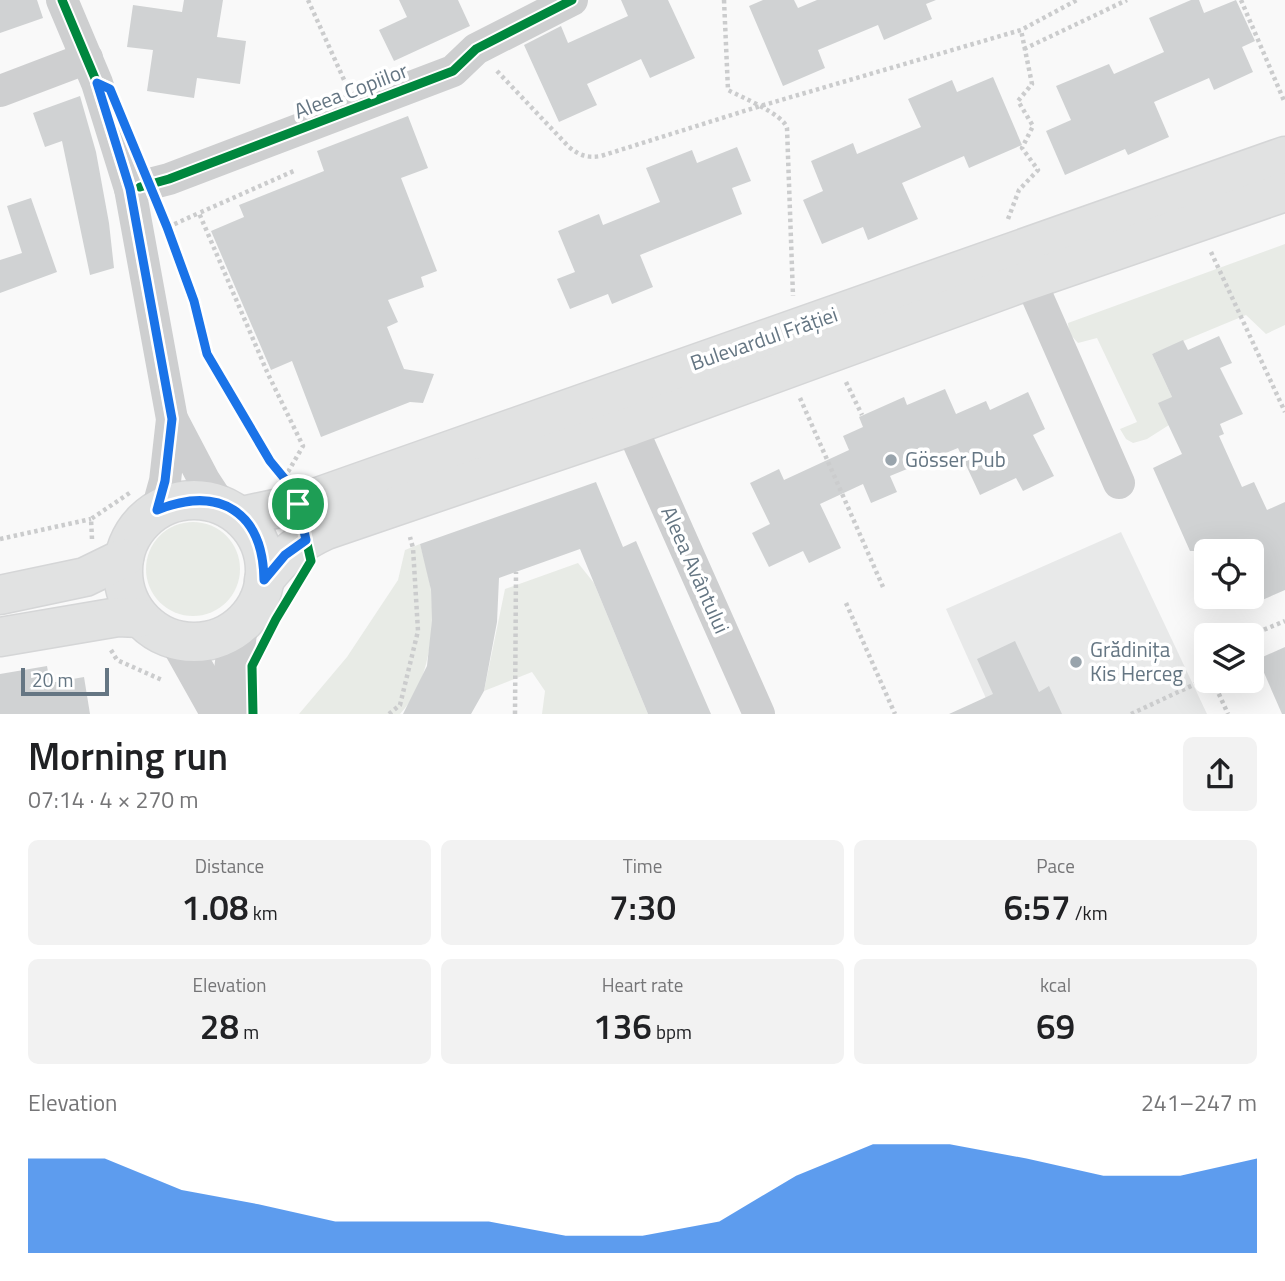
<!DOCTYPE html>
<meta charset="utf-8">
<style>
:root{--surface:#fff;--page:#f2f2f2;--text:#202124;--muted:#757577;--accent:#1a73e8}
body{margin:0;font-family:"Titillium Web",sans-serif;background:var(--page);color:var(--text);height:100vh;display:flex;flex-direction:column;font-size:26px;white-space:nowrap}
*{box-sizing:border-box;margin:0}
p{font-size:23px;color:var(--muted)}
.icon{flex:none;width:38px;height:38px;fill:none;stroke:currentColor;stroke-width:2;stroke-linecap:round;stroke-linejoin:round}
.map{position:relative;height:714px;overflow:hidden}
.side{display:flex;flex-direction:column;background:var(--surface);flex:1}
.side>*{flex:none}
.tools{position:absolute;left:1194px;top:539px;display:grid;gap:14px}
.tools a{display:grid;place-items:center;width:70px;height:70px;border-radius:10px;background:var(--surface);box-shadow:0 7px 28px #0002;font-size:35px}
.scale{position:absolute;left:21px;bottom:18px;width:88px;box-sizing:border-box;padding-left:7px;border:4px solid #657683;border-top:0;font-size:19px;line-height:24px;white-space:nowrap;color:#657683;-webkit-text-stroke:5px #fff;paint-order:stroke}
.pin{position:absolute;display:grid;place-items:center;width:60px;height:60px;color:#fff;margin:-30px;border:4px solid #fff;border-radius:50%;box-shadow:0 2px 7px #0007}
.round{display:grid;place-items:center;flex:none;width:74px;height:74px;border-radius:10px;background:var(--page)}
.head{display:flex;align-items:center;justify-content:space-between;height:119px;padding:0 28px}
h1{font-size:38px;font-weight:600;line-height:52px}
.stats{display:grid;grid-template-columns:repeat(3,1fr);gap:10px;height:119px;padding:7px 28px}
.stats div{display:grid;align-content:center;border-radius:10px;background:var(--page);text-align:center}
.stats b{font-size:35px;font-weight:600}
.stats small{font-size:19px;font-weight:400}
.stats p{font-size:19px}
.chart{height:196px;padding:14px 28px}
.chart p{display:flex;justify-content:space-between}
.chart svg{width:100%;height:126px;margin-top:7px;fill:var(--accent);opacity:.7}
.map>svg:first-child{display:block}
.built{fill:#e8e9e9}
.green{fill:#e8ebe6}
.building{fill:#d0d2d3}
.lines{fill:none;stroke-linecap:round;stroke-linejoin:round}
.secondary-casing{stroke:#d5d6d7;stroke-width:41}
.path{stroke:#cbcccd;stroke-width:4.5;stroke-dasharray:3.5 3.5;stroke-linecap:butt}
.minor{stroke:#cecfd0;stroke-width:32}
.tertiary{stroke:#cecfd0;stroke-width:38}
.secondary{stroke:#e1e2e2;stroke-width:38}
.cycleway-casing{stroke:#fff;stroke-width:13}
.cycleway{stroke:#00873e;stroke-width:9}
.route-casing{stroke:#fff;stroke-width:14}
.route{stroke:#1a73e8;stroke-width:9}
.poi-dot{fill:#99a4ac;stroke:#fff;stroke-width:2.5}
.labels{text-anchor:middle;stroke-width:7;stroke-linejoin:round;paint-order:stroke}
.street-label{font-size:21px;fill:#657683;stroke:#fff}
.poi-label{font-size:21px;fill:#657683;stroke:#fff;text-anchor:start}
</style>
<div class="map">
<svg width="1285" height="714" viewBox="0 0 1285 714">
<rect width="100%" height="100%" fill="#f9f9f9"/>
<polygon class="built" points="1121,532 1207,714 993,714 946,609"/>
<g class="green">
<polygon points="1285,244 1285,325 1266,334 1246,315 1152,354 1172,397 1169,425 1147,439 1133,443 1126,439 1120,429 1137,422 1097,338 1078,343 1069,333 1068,323"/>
<circle cx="193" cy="569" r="47"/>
<path d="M420,544C424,559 429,576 431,591C435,631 429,684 400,714H299L347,657L398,580L405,550Z"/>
<polygon points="578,563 594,583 648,714 542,714 545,691 532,672 484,691 505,589"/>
</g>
<g class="building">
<polygon points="0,0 37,0 43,18 0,33"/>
<polygon points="184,0 223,0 217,37 246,41 240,84 197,78 194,98 147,91 153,50 127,47 133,5 182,12"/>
<polygon points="399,0 458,0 470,26 394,61 379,30 407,17"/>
<polygon points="621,0 668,0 695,58 650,78 641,59 587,84 597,105 559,122 524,45 561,26 568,43 628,16"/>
<polygon points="763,0 794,0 798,8 817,0 936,0 926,4 932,19 884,40 878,25 818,50 825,68 783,86 749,6"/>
<polygon points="1191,0 1199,0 1204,13 1236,0 1255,41 1242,47 1253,72 1214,90 1209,78 1154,102 1169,137 1128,155 1125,149 1065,175 1046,131 1071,120 1056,86 1109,64 1114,74 1164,52 1149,18"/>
<polygon points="993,77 1022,145 969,168 964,156 902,183 918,219 868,240 863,227 822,244 803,200 823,191 811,161 853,143 857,154 921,127 908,99 952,80 957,92"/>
<polygon points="80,96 96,152 109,223 114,268 90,275 62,141 45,147 33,113"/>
<polygon points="408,116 428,168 401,178 437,271 421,277 424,287 388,300 398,322 387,327 404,369 434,374 423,403 410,402 321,437 292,361 271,370 211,231 244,217 239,205 324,171 317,151"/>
<polygon points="737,147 751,181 732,188 742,214 640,255 653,287 612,304 608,294 570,309 557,279 575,272 558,231 599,214 603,225 660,202 646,168 692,150 697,163"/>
<polygon points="31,198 57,272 0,293 0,260 22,253 7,206"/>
<polygon points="1219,336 1232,363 1220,368 1243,414 1220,424 1224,434 1219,436 1242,487 1254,482 1267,510 1285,502 1285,590 1251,605 1251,551 1190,551 1153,468 1182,454 1158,403 1172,397 1152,354 1183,340 1188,350"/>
<polygon points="945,389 956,414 986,401 990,410 1028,392 1045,429 1033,435 1054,476 1023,491 1016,478 980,495 958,448 890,476 897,492 871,503 863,484 820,504 841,548 809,563 803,551 769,567 752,533 770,524 750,483 779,469 784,480 849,450 843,436 863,427 859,417 904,397 907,405"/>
<polygon points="596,482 623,547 636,541 711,714 648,714 580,549 499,578 497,622 484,691 471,714 403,714 427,666 432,620 431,590 420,544"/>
<polygon points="1015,641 1039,692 1049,686 1062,714 949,714 993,694 977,659"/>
<polygon points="1285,647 1285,714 1282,714 1258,659"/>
<polygon points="47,666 50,683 84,677 90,714 0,714 0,674"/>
</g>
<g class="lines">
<defs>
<g id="secondary">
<circle cx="194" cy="571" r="71"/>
<polyline points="242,516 298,504 1285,156"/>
<path d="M264,580C285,554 296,544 326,530L631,426L1013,286L1285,192"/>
<polyline points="0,595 85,577 124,558"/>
<polyline points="0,637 118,617 140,618"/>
</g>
</defs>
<use href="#secondary" class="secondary-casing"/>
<g class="path">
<polyline points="308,0 345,82"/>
<path d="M724,0L728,90C743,98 783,114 787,128L793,296"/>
<polyline points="1241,0 1285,103"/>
<polyline points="1024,49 1127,0"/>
<path d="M497,71L569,147C580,156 588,158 601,156L757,107L1021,30L1077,0"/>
<polyline points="1008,219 1019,190 1038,170 1022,148 1033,126 1018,101 1032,84 1021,30"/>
<polyline points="168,227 199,213"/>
<polyline points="1211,252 1285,412"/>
<polyline points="846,382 862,415"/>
<polyline points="800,398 883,587"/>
<polyline points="288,472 303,446 268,374 199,213 296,170"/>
<polyline points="0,539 91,519"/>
<polyline points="92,539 91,519 131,492"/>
<polyline points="846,603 895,714"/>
<polyline points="1251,635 1285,621"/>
<polyline points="111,650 117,660 162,680"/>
<polyline points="1202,656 1206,654"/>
<polyline points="1213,681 1228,714"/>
<polyline points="389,714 400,705 418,631 413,548 410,537"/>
<polyline points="515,714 516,572"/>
<polyline points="1131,714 1206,679"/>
</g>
<g class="minor">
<polyline points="62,0 97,83 130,189 172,419 165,481 157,510"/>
<polyline points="0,91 87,58"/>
<polyline points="130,189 169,179 453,71 476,49 572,0"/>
<polyline points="1030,280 1119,483"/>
<polyline points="172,419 204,480 219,503"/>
<polyline points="631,426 759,714"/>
</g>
<g class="tertiary">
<polyline points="179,641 220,714"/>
<polyline points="232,714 232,677 239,626"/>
</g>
<use href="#secondary" class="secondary"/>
<defs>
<g id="cycleway">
<polyline points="62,0 97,83 130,189 172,419 165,481 157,510"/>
<polyline points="97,83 110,89 167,227 194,301 207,354 270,461 284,478 298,504 311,561 276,619 252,666 253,714"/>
<polyline points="140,187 169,179 453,71 476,49 572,0"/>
</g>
</defs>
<use href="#cycleway" class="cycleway-casing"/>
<use href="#cycleway" class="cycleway"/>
</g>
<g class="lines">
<defs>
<path id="route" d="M97,83L110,89L167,227L194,301L207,354L270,461L284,478L298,504L306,540L285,555L264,580C263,512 220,485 157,510L165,481L172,419L130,189Z"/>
</defs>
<use href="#route" class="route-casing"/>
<use href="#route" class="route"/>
</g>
<g class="poi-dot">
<circle cx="891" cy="460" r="7"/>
<circle cx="1076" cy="662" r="7"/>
</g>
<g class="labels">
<g class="street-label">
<text transform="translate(351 91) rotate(-21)" y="7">Aleea Copiilor</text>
<text transform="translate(764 339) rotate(-19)" y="7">Bulevardul Frăției</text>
<text transform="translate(695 570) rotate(66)" y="7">Aleea Avântului</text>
</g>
<g class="poi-label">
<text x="905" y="467">Gösser Pub</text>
<text x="1090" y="657">Grădinița<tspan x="1090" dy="24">Kis Herceg</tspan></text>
</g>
</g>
</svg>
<div class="tools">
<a><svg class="icon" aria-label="locate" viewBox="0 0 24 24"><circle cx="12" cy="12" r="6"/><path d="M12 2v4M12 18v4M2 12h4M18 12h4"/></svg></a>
<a><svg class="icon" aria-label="layers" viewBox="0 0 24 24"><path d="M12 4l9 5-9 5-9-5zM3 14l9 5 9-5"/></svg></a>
</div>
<div class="scale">20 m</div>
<div class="pin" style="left:298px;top:504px;background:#1e9e55"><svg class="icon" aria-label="arrive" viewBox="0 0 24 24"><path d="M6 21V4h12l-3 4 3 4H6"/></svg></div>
</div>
<section class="side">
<div class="head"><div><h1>Morning run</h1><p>07:14 · 4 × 270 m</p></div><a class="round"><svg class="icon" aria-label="share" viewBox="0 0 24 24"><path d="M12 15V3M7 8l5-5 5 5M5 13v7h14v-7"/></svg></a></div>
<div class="stats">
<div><p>Distance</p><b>1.08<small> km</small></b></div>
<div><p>Time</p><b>7:30</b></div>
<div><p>Pace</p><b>6:57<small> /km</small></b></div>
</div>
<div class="stats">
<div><p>Elevation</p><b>28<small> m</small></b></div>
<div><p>Heart rate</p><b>136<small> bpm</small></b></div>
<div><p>kcal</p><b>69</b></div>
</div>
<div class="chart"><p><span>Elevation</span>241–247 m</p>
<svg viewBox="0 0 160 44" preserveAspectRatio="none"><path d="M0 44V11L10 11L20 22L30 27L40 33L50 33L60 33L70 38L80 38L90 33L100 17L110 6L120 6L130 11L140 17L150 17L160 11V44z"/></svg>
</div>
</section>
